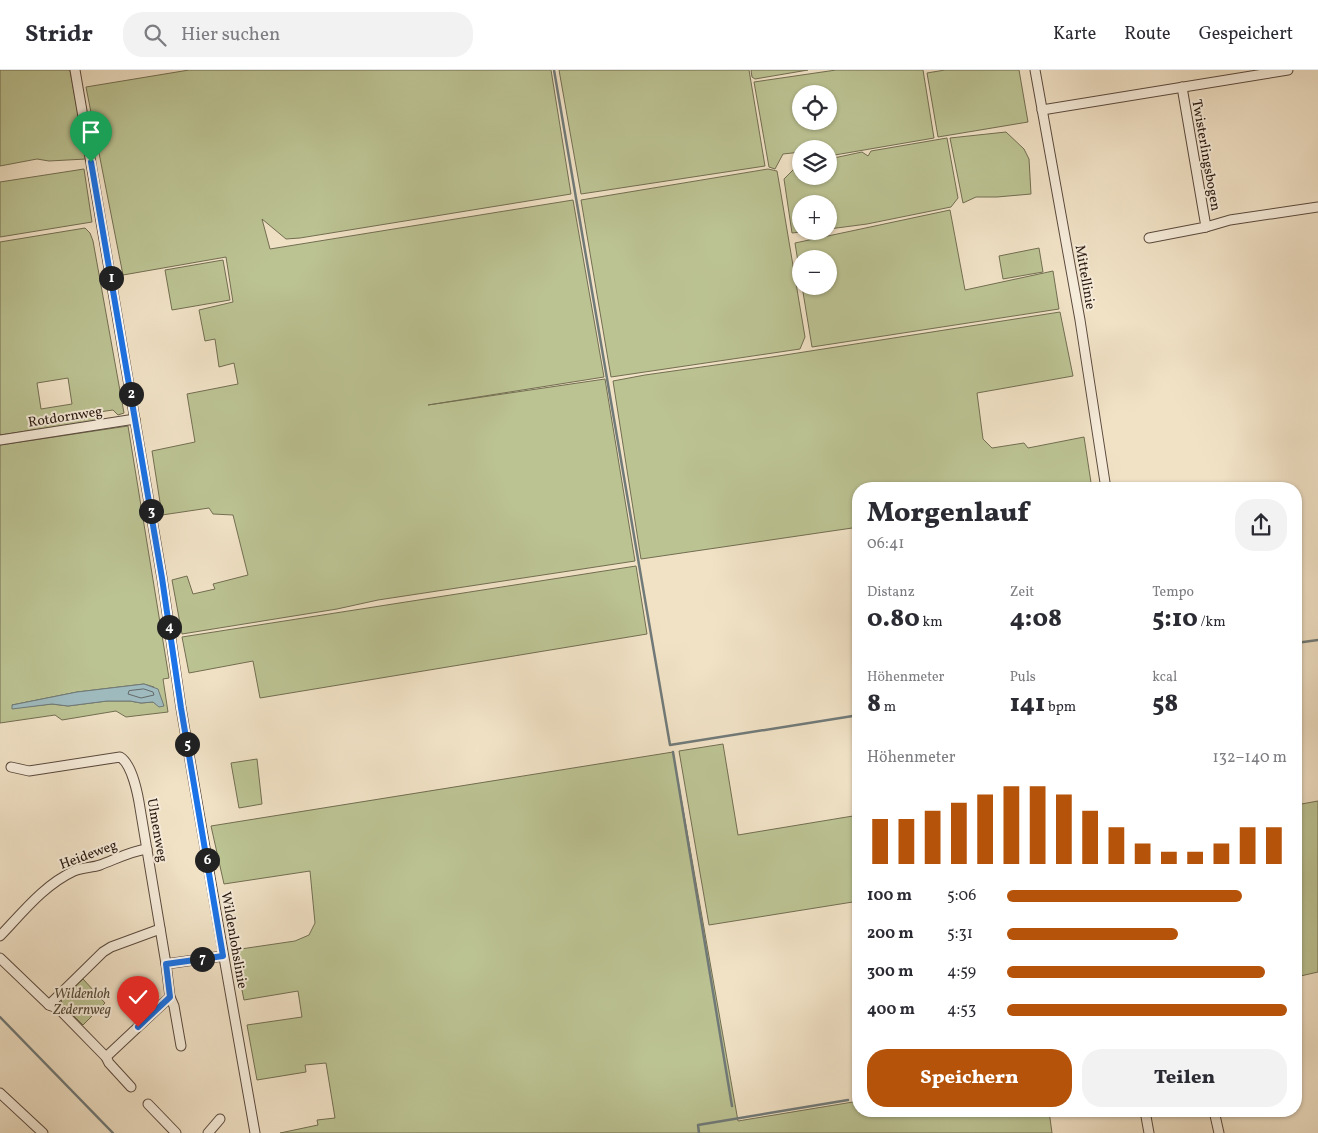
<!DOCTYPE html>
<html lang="de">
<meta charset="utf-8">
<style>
:root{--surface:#fff;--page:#f2f2f3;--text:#2b2b33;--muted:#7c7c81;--line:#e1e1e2;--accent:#b45309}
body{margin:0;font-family:Vollkorn,serif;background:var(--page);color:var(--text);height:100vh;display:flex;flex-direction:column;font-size:19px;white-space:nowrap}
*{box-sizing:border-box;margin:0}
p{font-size:16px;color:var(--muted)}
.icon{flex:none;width:28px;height:28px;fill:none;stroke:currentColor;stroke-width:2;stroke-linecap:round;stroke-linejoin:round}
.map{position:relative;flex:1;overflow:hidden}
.details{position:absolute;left:852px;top:412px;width:450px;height:635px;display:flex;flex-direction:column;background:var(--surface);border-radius:20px;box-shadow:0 1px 4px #0004}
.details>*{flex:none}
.controls{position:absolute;left:792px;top:15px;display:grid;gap:10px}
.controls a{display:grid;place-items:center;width:45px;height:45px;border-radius:50%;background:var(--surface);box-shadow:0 1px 4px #0004;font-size:25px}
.pin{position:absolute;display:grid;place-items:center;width:42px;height:42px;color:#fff;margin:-51px -21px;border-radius:50% 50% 50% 0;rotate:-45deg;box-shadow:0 0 5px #0007}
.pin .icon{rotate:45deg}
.km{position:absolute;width:25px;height:25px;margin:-12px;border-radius:50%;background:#222;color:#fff;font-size:14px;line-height:25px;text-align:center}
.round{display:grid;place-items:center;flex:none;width:52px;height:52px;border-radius:20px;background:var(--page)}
.overview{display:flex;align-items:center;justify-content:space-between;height:85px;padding:0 15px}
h1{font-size:28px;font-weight:800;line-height:38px}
.figures{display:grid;grid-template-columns:repeat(3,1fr);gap:8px;height:85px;padding:5px 15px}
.figures div{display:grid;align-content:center}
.figures b{font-size:25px;font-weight:800}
.figures small{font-size:14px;font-weight:400}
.figures p{font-size:14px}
.chart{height:140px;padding:10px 15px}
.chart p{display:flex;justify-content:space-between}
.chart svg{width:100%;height:90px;margin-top:5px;stroke:var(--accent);stroke-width:6}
.button{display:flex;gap:10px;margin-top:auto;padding:10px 15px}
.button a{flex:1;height:58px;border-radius:20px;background:var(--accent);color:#fff;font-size:20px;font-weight:800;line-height:58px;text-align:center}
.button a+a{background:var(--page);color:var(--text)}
ul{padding:0 15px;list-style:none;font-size:16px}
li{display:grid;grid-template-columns:80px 60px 1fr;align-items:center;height:38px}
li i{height:12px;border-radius:6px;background:var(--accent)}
header{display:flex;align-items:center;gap:30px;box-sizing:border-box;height:70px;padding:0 25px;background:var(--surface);border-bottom:1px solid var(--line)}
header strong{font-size:24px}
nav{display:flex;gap:28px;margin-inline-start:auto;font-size:18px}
.search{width:350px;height:45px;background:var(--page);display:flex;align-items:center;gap:12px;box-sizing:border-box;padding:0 18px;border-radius:20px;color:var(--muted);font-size:19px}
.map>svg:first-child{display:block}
.green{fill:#bcc393;stroke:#726e52;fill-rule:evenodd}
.water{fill:#9fbbbf;stroke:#707a79}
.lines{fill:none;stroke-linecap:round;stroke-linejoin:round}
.shore{stroke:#646a68;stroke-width:1}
.stream{stroke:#707a79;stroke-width:2.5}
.minor-casing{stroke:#5b4a3e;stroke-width:11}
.minor{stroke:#f6ecda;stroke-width:9}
.route-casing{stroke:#fff;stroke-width:10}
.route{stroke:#1a73e8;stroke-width:6}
.labels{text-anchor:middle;stroke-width:4;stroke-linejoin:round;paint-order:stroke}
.street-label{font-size:14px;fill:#291810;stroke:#f6ecda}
.park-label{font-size:14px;font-style:italic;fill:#554b37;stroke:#f6ecda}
</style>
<header>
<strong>Stridr</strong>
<div class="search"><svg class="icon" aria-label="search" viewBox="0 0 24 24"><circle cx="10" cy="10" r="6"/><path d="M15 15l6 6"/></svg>Hier suchen</div>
<nav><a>Karte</a><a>Route</a><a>Gespeichert</a></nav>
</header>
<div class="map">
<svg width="1318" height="1063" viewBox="0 0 1318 1063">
<rect width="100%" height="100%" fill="#f1e2c6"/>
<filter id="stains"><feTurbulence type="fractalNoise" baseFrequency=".004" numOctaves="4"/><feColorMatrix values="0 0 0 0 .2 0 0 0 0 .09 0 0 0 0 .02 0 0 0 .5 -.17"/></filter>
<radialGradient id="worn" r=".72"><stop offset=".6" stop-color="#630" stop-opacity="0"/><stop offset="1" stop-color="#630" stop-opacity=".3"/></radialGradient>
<g class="green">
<polygon points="0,0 70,0 86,89 49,91 37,89 0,96"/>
<polygon points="189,0 551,0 571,124 300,168 286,169 262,149 270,179 573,130 604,307 428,335 605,309 635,491 378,530 337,539 182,564 172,510 187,506 193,524 215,519 213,514 248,505 233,445 213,444 209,438 162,445 152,381 195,372 187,324 238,314 234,293 219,297 215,269 205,271 199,240 233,232 226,187 123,205 86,17"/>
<polygon points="559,0 749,0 765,96 581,124"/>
<polygon points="751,0 808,0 755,9 752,7"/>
<path d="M836,0H923L934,68L829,86V79H801V82L783,84L775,99L769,97L754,12ZM801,24H829V51H801Z"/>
<polygon points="945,0 1019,0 1028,52 938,67 927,3"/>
<polygon points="1006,62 1024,79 1029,89 1031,124 997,127 976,127 963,133 950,68"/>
<polygon points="947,68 958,128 951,137 867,154 829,159 829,134 801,134 801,161 809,161 792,163 784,109 794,99 801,97 801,106 829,106 829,89 862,82 868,86 871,81"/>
<polygon points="84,99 92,152 0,167 0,112"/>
<polygon points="768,99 777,101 780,118 805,267 800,279 611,307 581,130"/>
<polygon points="950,140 965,220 1053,201 1059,239 812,277 802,216 829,216 829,189 801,189 801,211 795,173"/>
<path d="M85,158L90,163L93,171L124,343L118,345L113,340L99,342V346L94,351L0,365V172ZM68,308L72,334L41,339L37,313Z"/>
<polygon points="1039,178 1043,202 1003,209 999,186"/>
<polygon points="223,190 230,230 172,240 165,200"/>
<polygon points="1060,242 1073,306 977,323 983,369 992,378 1024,373 1028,378 1084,367 1092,419 859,419 859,457 641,489 613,311 645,305 772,287"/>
<path d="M128,356L169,608L163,609L168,642L126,647L116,641L62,650L55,645L0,653V375ZM144,614L154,617L156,634L153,632L141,633L130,631H107L68,636L52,634L33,636L12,635L77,622Z"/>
<polygon points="636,496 647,564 260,628 253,591 189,603 182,567"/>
<polygon points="723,674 738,765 859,745 859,831 709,855 679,681"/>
<polygon points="673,682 738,1051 859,1031 859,1041 1049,1041 1052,1063 280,1063 318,1055 317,1050 335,1048 326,993 305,995 306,1002 257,1010 247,955 302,947 298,921 244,930 234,880 295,871 309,865 315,853 310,801 224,814 211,756"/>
<polygon points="257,689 262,734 239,738 231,693"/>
<polygon points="1318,731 1318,902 1296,907 1296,735"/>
<polygon points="83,909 105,933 83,955 62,934 61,929"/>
</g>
<polygon class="water" points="144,614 158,619 164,636 159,637 153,632 141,633 130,631 107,631 68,636 52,634 12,639 12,635 77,622"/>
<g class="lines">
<polygon class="shore" points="144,619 153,622 154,625 141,628 128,624 129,621"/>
<g class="stream">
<polyline points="554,0 670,675 859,645"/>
<polyline points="1296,573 1318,570"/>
<polyline points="673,682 732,1036"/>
<polyline points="0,947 113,1063"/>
<polyline points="699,1063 698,1055 848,1030"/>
</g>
<defs>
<g id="minor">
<polyline points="75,0 162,508 181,638 219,859 255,1063"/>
<polyline points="1035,0 1080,250 1106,419"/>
<polyline points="1042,40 1288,0"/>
<polyline points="1206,157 1230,150 1318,137"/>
<polyline points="1149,168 1206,157 1182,17"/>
<polyline points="0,370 135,349"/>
<path d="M11,697L29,701L120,687C132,694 138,725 140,738L166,894L223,886"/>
<path d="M0,866C23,842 44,815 74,801C82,797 92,798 100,795C116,789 131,781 147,779"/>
<polyline points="0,888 49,935 59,939 106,987 109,993 131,1017"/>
<polyline points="170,927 174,936 181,976"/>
<polyline points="49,935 103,882 111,877 160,859"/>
<polyline points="106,987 170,927 166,894"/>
<polyline points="0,1023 43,1063"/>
<polyline points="148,1034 176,1063"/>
<polyline points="1145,1041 1149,1063"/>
<polyline points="1214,1041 1219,1063"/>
<polyline points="208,1063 220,1049"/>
</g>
</defs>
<use href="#minor" class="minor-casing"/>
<use href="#minor" class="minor"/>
</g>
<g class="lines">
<defs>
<polyline id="route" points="91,92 162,508 181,638 223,886 166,894 170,927 138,957"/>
</defs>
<use href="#route" class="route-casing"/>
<use href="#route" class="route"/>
</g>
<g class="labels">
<g class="street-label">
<text transform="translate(1207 85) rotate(80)" y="5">Twisterlingsbogen</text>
<text transform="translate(1086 207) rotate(80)" y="5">Mittellinie</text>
<text transform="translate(65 346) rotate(-9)" y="5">Rotdornweg</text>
<text transform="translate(158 760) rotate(80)" y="5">Ulmenweg</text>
<text transform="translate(88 784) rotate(-20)" y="5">Heideweg</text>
<text transform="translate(235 870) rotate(80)" y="5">Wildenlohslinie</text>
</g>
<g class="park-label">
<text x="82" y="928">Wildenloh<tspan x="82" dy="16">Zedernweg</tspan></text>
</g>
</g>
<rect width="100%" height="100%" filter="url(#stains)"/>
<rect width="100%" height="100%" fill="url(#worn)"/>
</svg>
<div class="controls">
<a><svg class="icon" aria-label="locate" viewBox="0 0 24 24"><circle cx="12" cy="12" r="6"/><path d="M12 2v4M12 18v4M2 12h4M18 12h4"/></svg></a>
<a><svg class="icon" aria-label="layers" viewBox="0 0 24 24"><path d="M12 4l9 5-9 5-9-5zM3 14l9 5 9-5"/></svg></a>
<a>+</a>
<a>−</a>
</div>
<div class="pin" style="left:91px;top:92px;background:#1e9e55"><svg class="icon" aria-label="arrive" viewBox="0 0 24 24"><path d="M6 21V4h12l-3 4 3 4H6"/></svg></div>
<div class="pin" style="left:138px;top:957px;background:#d93025"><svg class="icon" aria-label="check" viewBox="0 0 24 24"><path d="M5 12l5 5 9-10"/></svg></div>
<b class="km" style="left:111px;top:208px">1</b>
<b class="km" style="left:131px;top:324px">2</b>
<b class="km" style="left:151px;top:441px">3</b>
<b class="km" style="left:169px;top:557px">4</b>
<b class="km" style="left:187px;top:674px">5</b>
<b class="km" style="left:207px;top:790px">6</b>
<b class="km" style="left:202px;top:889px">7</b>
<section class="details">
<div class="overview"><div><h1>Morgenlauf</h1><p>06:41</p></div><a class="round"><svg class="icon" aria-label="share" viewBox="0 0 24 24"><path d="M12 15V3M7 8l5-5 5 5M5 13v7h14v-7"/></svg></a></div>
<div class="figures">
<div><p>Distanz</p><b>0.80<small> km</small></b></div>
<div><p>Zeit</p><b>4:08</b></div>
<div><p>Tempo</p><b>5:10<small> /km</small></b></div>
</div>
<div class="figures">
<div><p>Höhenmeter</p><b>8<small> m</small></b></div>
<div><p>Puls</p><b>141<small> bpm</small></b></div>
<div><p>kcal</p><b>58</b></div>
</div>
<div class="chart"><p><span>Höhenmeter</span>132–140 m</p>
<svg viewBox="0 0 160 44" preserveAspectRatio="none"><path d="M5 44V22M15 44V22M25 44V18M35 44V14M45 44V10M55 44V6M65 44V6M75 44V10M85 44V18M95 44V26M105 44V34M115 44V38M125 44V38M135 44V34M145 44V26M155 44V26"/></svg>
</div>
<ul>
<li><b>100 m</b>5:06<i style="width:84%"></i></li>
<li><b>200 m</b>5:31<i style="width:61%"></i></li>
<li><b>300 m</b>4:59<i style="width:92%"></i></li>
<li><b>400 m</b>4:53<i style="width:100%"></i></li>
</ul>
<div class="button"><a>Speichern</a><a>Teilen</a></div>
</section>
</div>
